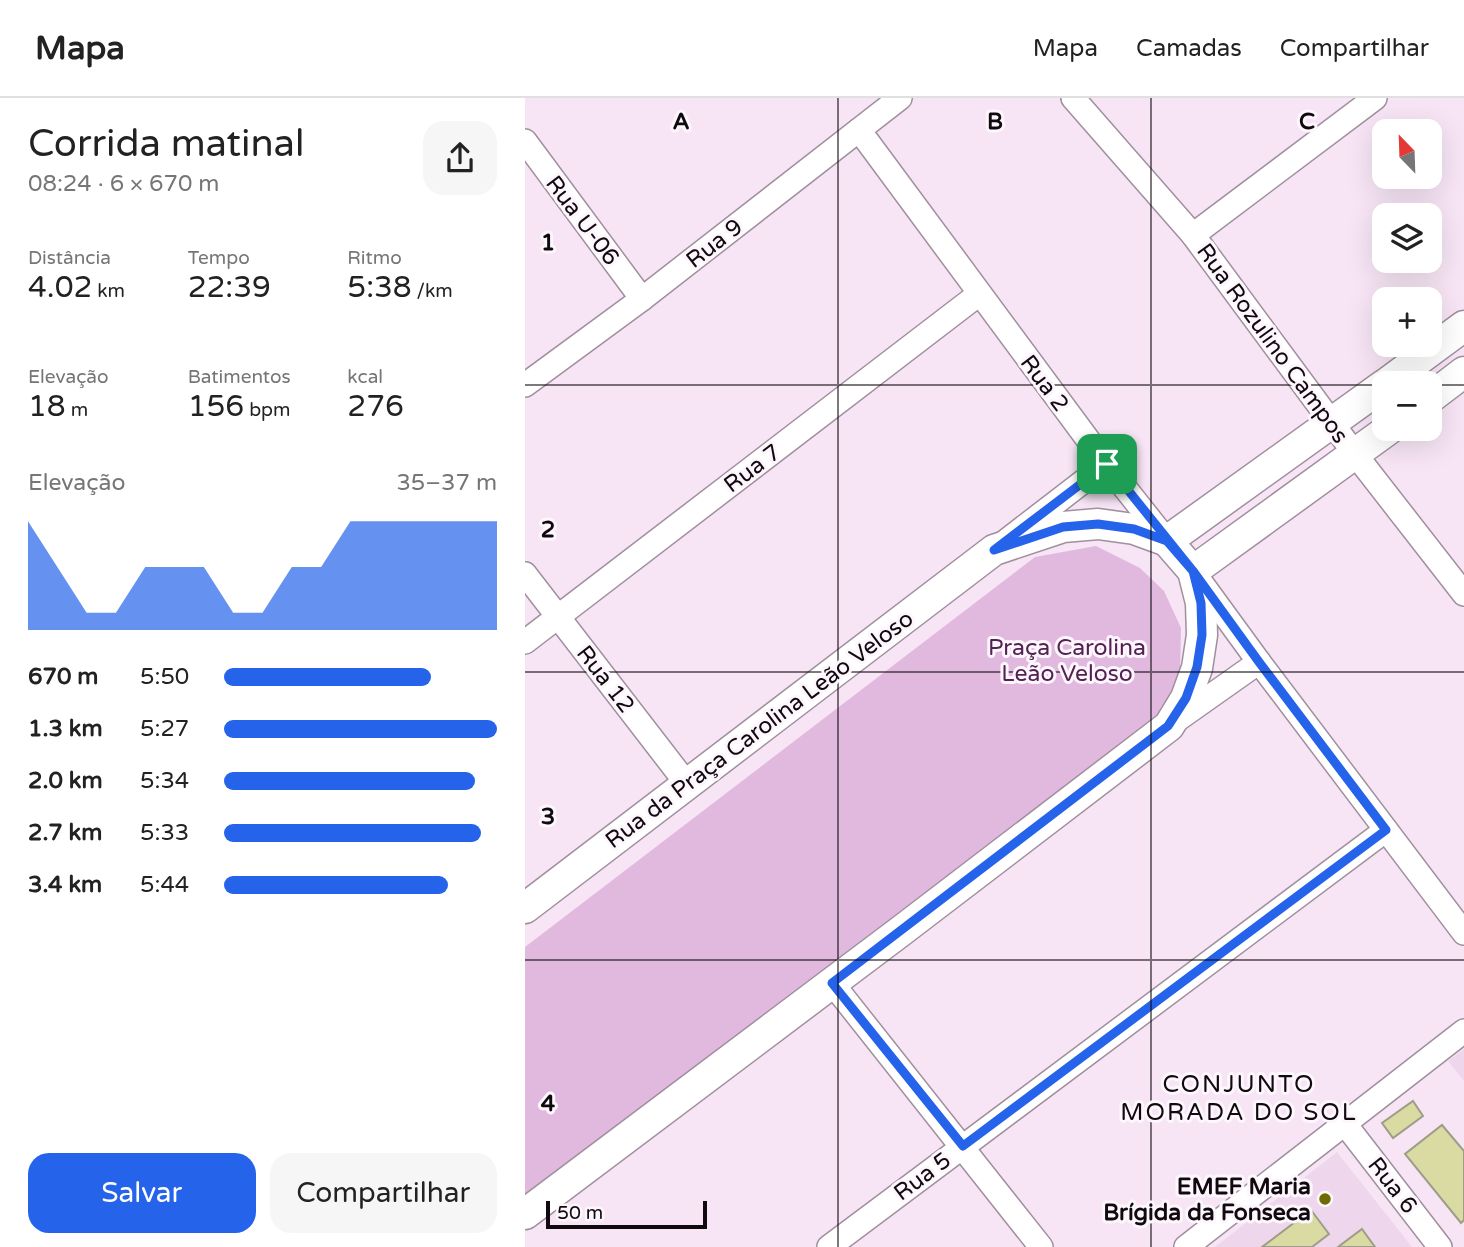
<!DOCTYPE html>
<html lang="pt">
<meta charset="utf-8">
<style>
:root{--surface:#fff;--page:#f6f6f6;--text:#222;--muted:#767676;--line:#e0e0e0;--accent:#2563eb}
body{margin:0;font-family:"Varela Round",sans-serif;background:var(--page);color:var(--text);height:100vh;display:flex;flex-direction:column;font-size:26px;white-space:nowrap}
*{box-sizing:border-box;margin:0}
p{font-size:23px;color:var(--muted)}
.icon{flex:none;width:38px;height:38px;fill:none;stroke:currentColor;stroke-width:2;stroke-linecap:round;stroke-linejoin:round}
.map{position:relative;flex:1;overflow:hidden}
.side{display:flex;flex-direction:column;background:var(--surface);width:525px}
.side>*{flex:none}
.needle{width:46px;rotate:337deg}
.fabs{position:absolute;left:847px;top:21px;display:grid;gap:14px}
.fabs a{display:grid;place-items:center;width:70px;height:70px;border-radius:14px;background:var(--surface);box-shadow:0 7px 28px #0002;font-size:35px}
.scale{position:absolute;left:21px;bottom:18px;width:161px;box-sizing:border-box;padding-left:7px;border:4px solid #100a0f;border-top:0;font-size:19px;line-height:24px;white-space:nowrap;color:#100a0f;-webkit-text-stroke:5px #fdf6fc;paint-order:stroke}
.pin{position:absolute;display:grid;place-items:center;width:60px;height:60px;color:#fff;margin:-30px;border-radius:14px;box-shadow:0 4px 10px #0006}
.round{display:grid;place-items:center;flex:none;width:74px;height:74px;border-radius:21px;background:var(--page)}
.headline{display:flex;align-items:center;justify-content:space-between;height:119px;padding:0 28px}
h1{font-size:38px;font-weight:600;line-height:52px}
.stats{display:grid;grid-template-columns:repeat(3,1fr);gap:10px;height:119px;padding:7px 28px}
.stats div{display:grid;align-content:center}
.stats b{font-size:30px;font-weight:600}
.stats small{font-size:19px;font-weight:400}
.stats p{font-size:19px}
.chart{height:196px;padding:14px 28px}
.chart p{display:flex;justify-content:space-between}
.chart svg{width:100%;height:126px;margin-top:7px;fill:var(--accent);opacity:.7}
.button{display:flex;gap:14px;margin-top:auto;padding:14px 28px}
.button a{flex:1;height:80px;border-radius:21px;background:var(--accent);color:#fff;font-size:28px;font-weight:600;line-height:80px;text-align:center}
.button a+a{background:var(--page);color:var(--text)}
ul{padding:0 28px;list-style:none;font-size:23px}
li{display:grid;grid-template-columns:112px 84px 1fr;align-items:center;height:52px}
li i{height:18px;border-radius:9px;background:var(--accent)}
header{display:flex;align-items:center;gap:42px;box-sizing:border-box;height:98px;padding:0 35px;background:var(--surface);border-bottom:2px solid var(--line)}
header strong{font-size:33px}
nav{display:flex;gap:38px;margin-inline-start:auto;font-size:24px}
main{display:flex;flex:1;min-height:0}
.map>svg:first-child{display:block}
.built{fill:#eed7ec}
.green{fill:#e1b9de}
.building{fill:#dadaa3;stroke:#9d9d89;stroke-width:2}
.lines{fill:none;stroke-linecap:round;stroke-linejoin:round}
.minor-casing{stroke:#a08f9e;stroke-width:26}
.tertiary-casing{stroke:#a08f9e;stroke-width:33}
.minor{stroke:#fff;stroke-width:23}
.tertiary{stroke:#fff;stroke-width:30}
.route-casing{stroke:#fff;stroke-width:14}
.route{stroke:#2563eb;stroke-width:9}
.grid{fill:none;stroke:#100a0f;stroke-width:2;stroke-opacity:0.55}
.poi-dot{fill:#6e6b07;stroke:#fdf6fc;stroke-width:2.5}
.labels{text-anchor:middle;stroke-width:6;stroke-linejoin:round;paint-order:stroke}
.street-label{font-size:23px;fill:#100a0f;stroke:#fdf6fc}
.park-label{font-size:23px;fill:#532152;stroke:#fdf6fc}
.poi-label{font-size:23px;font-weight:bold;fill:#100a0f;stroke:#fdf6fc;text-anchor:end}
.neighbourhood-label{font-size:24px;letter-spacing:2px;fill:#100a0f;stroke:#fdf6fc}
.grid-label{font-size:23px;text-anchor:middle;font-weight:bold;fill:#100a0f;stroke:#fdf6fc;stroke-width:6;stroke-linejoin:round;paint-order:stroke}
</style>
<header>
<strong>Mapa</strong>
<nav><a>Mapa</a><a>Camadas</a><a>Compartilhar</a></nav>
</header>
<main>
<section class="side">
<div class="headline"><div><h1>Corrida matinal</h1><p>08:24 · 6 × 670 m</p></div><a class="round"><svg class="icon" aria-label="share" viewBox="0 0 24 24"><path d="M12 15V3M7 8l5-5 5 5M5 13v7h14v-7"/></svg></a></div>
<div class="stats">
<div><p>Distância</p><b>4.02<small> km</small></b></div>
<div><p>Tempo</p><b>22:39</b></div>
<div><p>Ritmo</p><b>5:38<small> /km</small></b></div>
</div>
<div class="stats">
<div><p>Elevação</p><b>18<small> m</small></b></div>
<div><p>Batimentos</p><b>156<small> bpm</small></b></div>
<div><p>kcal</p><b>276</b></div>
</div>
<div class="chart"><p><span>Elevação</span>35–37 m</p>
<svg viewBox="0 0 160 44" preserveAspectRatio="none"><path d="M0 44V6L10 22L20 38L30 38L40 22L50 22L60 22L70 38L80 38L90 22L100 22L110 6L120 6L130 6L140 6L150 6L160 6V44z"/></svg>
</div>
<ul>
<li><b>670 m</b>5:50<i style="width:76%"></i></li>
<li><b>1.3 km</b>5:27<i style="width:100%"></i></li>
<li><b>2.0 km</b>5:34<i style="width:92%"></i></li>
<li><b>2.7 km</b>5:33<i style="width:94%"></i></li>
<li><b>3.4 km</b>5:44<i style="width:82%"></i></li>
</ul>
<div class="button"><a>Salvar</a><a>Compartilhar</a></div>
</section>
<div class="map">
<svg width="939" height="1149" viewBox="0 0 939 1149">
<rect width="100%" height="100%" fill="#f7e5f5"/>
<g class="built">
<polygon points="939,951 939,983 923,963"/>
<polygon points="812,1054 887,1149 690,1149"/>
</g>
<polygon class="green" points="571,448 615,470 639,493 656,530 655,579 639,618 0,1101 0,849 510,459"/>
<g class="building">
<polygon points="888,1003 898,1018 868,1040 857,1025"/>
<polygon points="917,1027 939,1053 939,1122 936,1125 880,1056"/>
<polygon points="786,1112 804,1136 787,1149 737,1149"/>
<polygon points="837,1131 850,1149 813,1149"/>
</g>
<g class="lines">
<defs>
<g id="minor">
<polyline points="548,0 668,137 830,356 939,496"/>
<polyline points="334,32 581,366 642,443"/>
<polyline points="0,43 117,201"/>
<polyline points="668,137 850,0"/>
<polyline points="0,287 117,201 375,0"/>
<polyline points="481,443 581,366"/>
<polyline points="0,476 162,686"/>
<polyline points="672,479 734,564 939,835"/>
<polyline points="0,544 454,196"/>
<polyline points="649,624 734,564"/>
<polyline points="307,885 516,1149"/>
<polyline points="820,1026 915,1149"/>
<polyline points="304,1149 861,732"/>
<polyline points="661,1149 939,933"/>
</g>
<g id="tertiary">
<polyline points="862,285 939,228"/>
<polyline points="905,300 939,274"/>
<polyline points="642,443 859,287"/>
<polyline points="668,473 864,331"/>
<polyline points="0,810 469,452 538,429 573,426 609,431 642,443 668,473 676,505 677,537 672,570 661,600 644,628 376,833 0,1116"/>
</g>
</defs>
<use href="#minor" class="minor-casing"/>
<use href="#tertiary" class="tertiary-casing"/>
<use href="#minor" class="minor"/>
<use href="#tertiary" class="tertiary"/>
</g>
<g class="lines">
<defs>
<polyline id="route" points="582,366 469,452 538,429 573,426 609,431 642,443 668,473 676,505 677,537 672,569 661,600 643,628 307,885 438,1048 861,732 734,564 668,473 582,366"/>
</defs>
<use href="#route" class="route-casing"/>
<use href="#route" class="route"/>
</g>
<path class="grid" d="M313,0V1149M626,0V1149M0,287H859M905,287H939M0,574H939M0,862H939"/>
<circle class="poi-dot" cx="800" cy="1101" r="7"/>
<g class="labels">
<g class="street-label">
<text transform="translate(58 122) rotate(53)" y="8">Rua U-06</text>
<text transform="translate(189 145) rotate(-38)" y="8">Rua 9</text>
<text transform="translate(748 245) rotate(54)" y="8">Rua Rozulino Campos</text>
<text transform="translate(520 285) rotate(53)" y="8">Rua 2</text>
<text transform="translate(227 370) rotate(-37)" y="8">Rua 7</text>
<text transform="translate(81 581) rotate(52)" y="8">Rua 12</text>
<text transform="translate(234 631) rotate(-37)" y="8">Rua da Praça Carolina Leão Veloso</text>
<text transform="translate(397 1078) rotate(-37)" y="8">Rua 5</text>
<text transform="translate(868 1087) rotate(52)" y="8">Rua 6</text>
</g>
<g class="park-label">
<text x="542" y="557">Praça Carolina<tspan x="542" dy="26">Leão Veloso</tspan></text>
</g>
<g class="poi-label">
<text x="786" y="1096">EMEF Maria<tspan x="786" dy="26">Brígida da Fonseca</tspan></text>
</g>
<g class="neighbourhood-label">
<text x="714" y="994">CONJUNTO<tspan x="714" dy="28">MORADA DO SOL</tspan></text>
</g>
</g>
<g class="grid-label">
<text x="156" y="31">A</text>
<text x="470" y="31">B</text>
<text x="782" y="31">C</text>
<text x="23" y="152">1</text>
<text x="23" y="439">2</text>
<text x="23" y="726">3</text>
<text x="23" y="1013">4</text>
</g>
</svg>
<div class="fabs">
<a><svg class="needle" viewBox="-14 -14 28 28"><path d="M0-13l5 13h-10z" fill="#e53935"/><path d="M0 13l5-13h-10z" fill="#767676"/></svg></a>
<a><svg class="icon" aria-label="layers" viewBox="0 0 24 24"><path d="M12 4l9 5-9 5-9-5zM3 14l9 5 9-5"/></svg></a>
<a>+</a>
<a>−</a>
</div>
<div class="scale">50 m</div>
<div class="pin" style="left:582px;top:366px;background:#1e9e55"><svg class="icon" aria-label="arrive" viewBox="0 0 24 24"><path d="M6 21V4h12l-3 4 3 4H6"/></svg></div>
</div>
</main>
